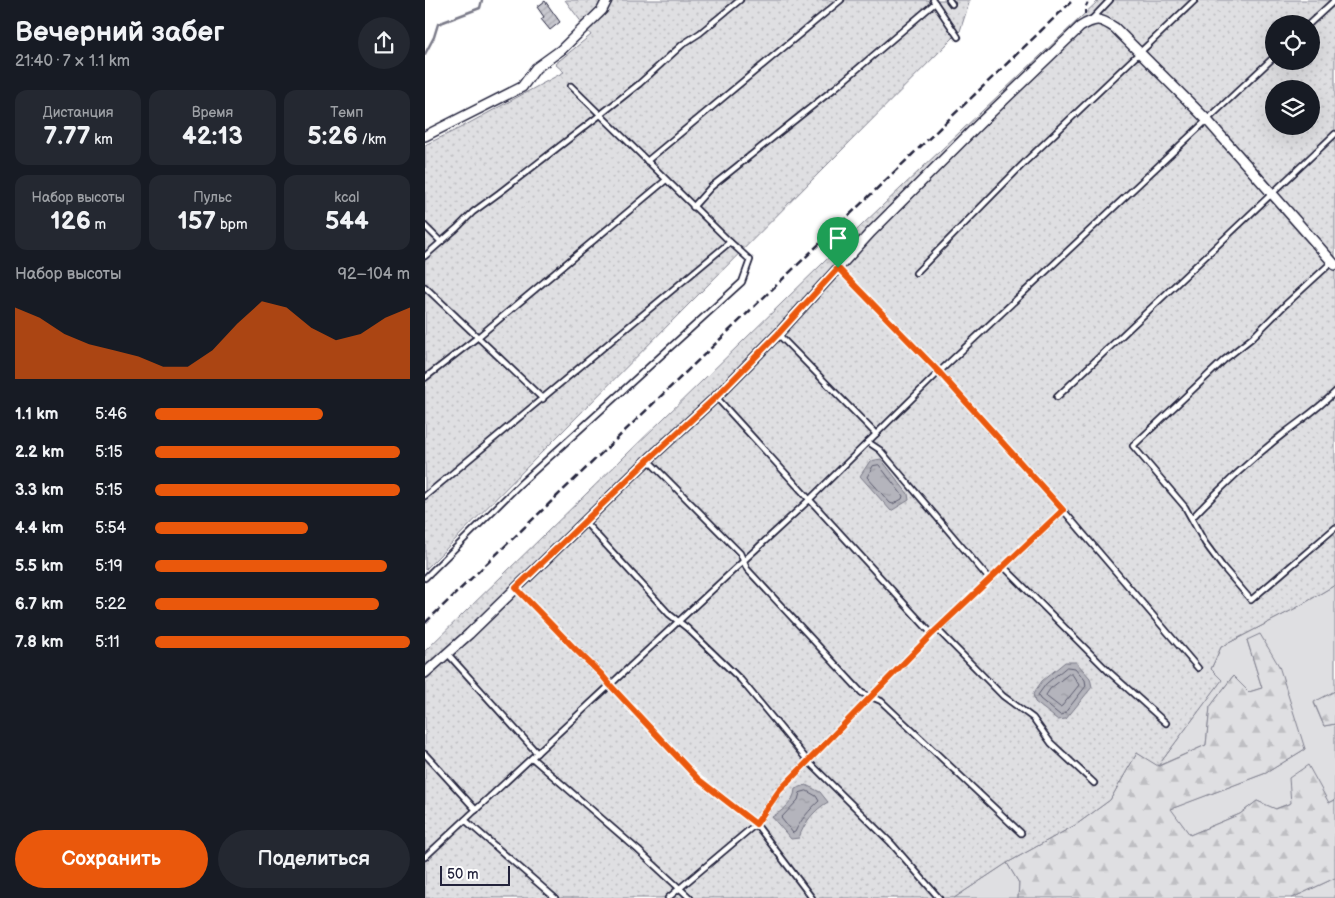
<!DOCTYPE html>
<html lang="ru">
<meta charset="utf-8">
<style>
:root{--surface:#171b24;--page:#242831;--text:#f1f3f6;--muted:#9ea1a6;--accent:#ea580c}
body{margin:0;font-family:"Balsamiq Sans",sans-serif;background:var(--page);color:var(--text);height:100vh;display:flex;flex-direction:column;font-size:19px;white-space:nowrap}
*{box-sizing:border-box;margin:0}
p{font-size:16px;color:var(--muted)}
.icon{flex:none;width:28px;height:28px;fill:none;stroke:currentColor;stroke-width:2;stroke-linecap:round;stroke-linejoin:round}
.map{position:relative;flex:1;overflow:hidden}
.side{display:flex;flex-direction:column;background:var(--surface);width:425px}
.side>*{flex:none}
.controls{position:absolute;left:840px;top:15px;display:grid;gap:10px}
.controls a{display:grid;place-items:center;width:55px;height:55px;border-radius:50%;background:var(--surface);box-shadow:0 5px 20px #0002;font-size:25px}
.scale{position:absolute;left:15px;bottom:12px;width:70px;box-sizing:border-box;padding-left:5px;border:2px solid #22223b;border-top:0;font-size:14px;line-height:18px;white-space:nowrap;color:#22223b;-webkit-text-stroke:4px #fff;paint-order:stroke}
.pin{position:absolute;display:grid;place-items:center;width:42px;height:42px;color:#fff;margin:-51px -21px;border-radius:50% 50% 50% 0;rotate:-45deg;box-shadow:0 0 5px #0007}
.pin .icon{rotate:45deg}
.round{display:grid;place-items:center;flex:none;width:52px;height:52px;border-radius:26px;background:var(--page)}
.head{display:flex;align-items:center;justify-content:space-between;height:85px;padding:0 15px}
h1{font-size:28px;font-weight:700;line-height:38px}
.metrics{display:grid;grid-template-columns:repeat(3,1fr);gap:8px;height:85px;padding:5px 15px}
.metrics div{display:grid;align-content:center;border-radius:12px;background:var(--page);text-align:center}
.metrics b{font-size:25px;font-weight:700}
.metrics small{font-size:14px;font-weight:400}
.metrics p{font-size:14px}
.chart{height:140px;padding:10px 15px}
.chart p{display:flex;justify-content:space-between}
.chart svg{width:100%;height:90px;margin-top:5px;fill:var(--accent);opacity:.7}
.primary-button{display:flex;gap:10px;margin-top:auto;padding:10px 15px}
.primary-button a{flex:1;height:58px;border-radius:30px;background:var(--accent);color:#fff;font-size:20px;font-weight:700;line-height:58px;text-align:center}
.primary-button a+a{background:var(--page);color:var(--text)}
ul{padding:0 15px;list-style:none;font-size:16px}
li{display:grid;grid-template-columns:80px 60px 1fr;align-items:center;height:38px}
li i{height:12px;border-radius:6px;background:var(--accent)}
main{display:flex;flex:1;min-height:0}
.map>svg:first-child{display:block}
.grass{fill:#dfdfe2;stroke:#80808e}
.forest{fill:url(#forest-firs);stroke:#80808e}
.park{fill:url(#park-dots);stroke:#80808e;fill-rule:evenodd}
.water{fill:url(#water-ripples);stroke:#7a7a88}
.lines{fill:none;stroke-linecap:round;stroke-linejoin:round}
.shore{stroke:#5c5c6f;stroke-width:1}
.stream{stroke:#7a7a88;stroke-width:2.5}
.building{fill:url(#building-hatch);stroke:#22223b}
.service-casing{stroke:#22223b;stroke-width:8}
.minor-casing{stroke:#22223b;stroke-width:12}
.path{stroke:#22223b;stroke-width:2;stroke-dasharray:4 4;stroke-linecap:butt}
.service{stroke:#fff;stroke-width:4.5}
.minor{stroke:#fff;stroke-width:9}
.rail{stroke:#22223b;stroke-width:2.5;stroke-dasharray:8 4;stroke-linecap:butt}
.route-casing{stroke:#fff;stroke-width:10}
.route{stroke:#ea580c;stroke-width:6}
</style>
<main>
<section class="side">
<div class="head"><div><h1>Вечерний забег</h1><p>21:40 · 7 × 1.1 km</p></div><a class="round"><svg class="icon" aria-label="share" viewBox="0 0 24 24"><path d="M12 15V3M7 8l5-5 5 5M5 13v7h14v-7"/></svg></a></div>
<div class="metrics">
<div><p>Дистанция</p><b>7.77<small> km</small></b></div>
<div><p>Время</p><b>42:13</b></div>
<div><p>Темп</p><b>5:26<small> /km</small></b></div>
</div>
<div class="metrics">
<div><p>Набор высоты</p><b>126<small> m</small></b></div>
<div><p>Пульс</p><b>157<small> bpm</small></b></div>
<div><p>kcal</p><b>544</b></div>
</div>
<div class="chart"><p><span>Набор высоты</span>92–104 m</p>
<svg viewBox="0 0 160 44" preserveAspectRatio="none"><path d="M0 44V9L10 14L20 22L30 27L40 30L50 33L60 38L70 38L80 30L90 17L100 6L110 9L120 19L130 25L140 22L150 14L160 9V44z"/></svg>
</div>
<ul>
<li><b>1.1 km</b>5:46<i style="width:66%"></i></li>
<li><b>2.2 km</b>5:15<i style="width:96%"></i></li>
<li><b>3.3 km</b>5:15<i style="width:96%"></i></li>
<li><b>4.4 km</b>5:54<i style="width:60%"></i></li>
<li><b>5.5 km</b>5:19<i style="width:91%"></i></li>
<li><b>6.7 km</b>5:22<i style="width:88%"></i></li>
<li><b>7.8 km</b>5:11<i style="width:100%"></i></li>
</ul>
<div class="primary-button"><a>Сохранить</a><a>Поделиться</a></div>
</section>
<div class="map">
<svg width="910" height="898" viewBox="0 0 910 898">
<defs>
<pattern id="forest-firs" width="22" height="20" patternUnits="userSpaceOnUse" patternTransform="scale(1.25)"><rect width="22" height="20" fill="#dfdfe2"/><path d="M5 1l3.5 6h-7zM16 11l3.5 6h-7z" fill="#bfbfc3"/></pattern>
<pattern id="park-dots" width="8" height="8" patternUnits="userSpaceOnUse" patternTransform="scale(1.25)"><rect width="8" height="8" fill="#dfdfe2"/><path d="M2 2h.1M6 6h.1" fill="none" stroke="#bfbfc3" stroke-width="1.8" stroke-linecap="round"/></pattern>
<pattern id="water-ripples" width="26" height="14" patternUnits="userSpaceOnUse" patternTransform="scale(1.25)"><rect width="26" height="14" fill="#b4b4bc"/><path d="M2 4q2-2 4 0t4 0M15 11q2-2 4 0t4 0" fill="none" stroke="#9a9aa2"/></pattern>
<pattern id="building-hatch" width="6" height="6" patternUnits="userSpaceOnUse" patternTransform="scale(1.25)"><rect width="6" height="6" fill="#c8c8cf"/><path d="M-1 1l2-2M0 6l6-6M5 7l2-2" fill="none" stroke="#acacb3"/></pattern>
</defs>
<rect width="100%" height="100%" fill="#fff"/>
<filter id="ink" filterUnits="userSpaceOnUse"><feTurbulence type="fractalNoise" baseFrequency=".02" numOctaves="2"/><feDisplacementMap in="SourceGraphic" scale="10" xChannelSelector="R" yChannelSelector="G"/><feConvolveMatrix kernelMatrix="1 2 1 2 8 2 1 2 1" color-interpolation-filters="sRGB"/></filter>
<g filter="url(#ink)">
<g class="grass">
<polygon points="910,585 910,691 889,703 899,726 910,724 910,800 904,803 866,803 850,809 832,801 815,814 765,835 745,809 841,773 880,749 822,640 837,688 824,692 808,676 785,707 781,745 733,766 796,681 786,669 796,647 871,608"/>
<polygon points="582,863 594,883 593,898 529,898"/>
<polygon points="910,878 910,898 867,898"/>
</g>
<g class="forest">
<polygon points="835,634 854,666 880,749 841,773 746,809 765,835 815,814 832,801 851,809 866,803 864,778 883,765 904,803 910,800 910,878 867,898 593,898 594,883 582,863 652,824 685,800 712,753 734,766 781,745 785,707 808,676 824,692 837,688 822,640"/>
<polygon points="910,691 910,724 899,726 889,702"/>
</g>
<g class="park">
<polygon points="140,0 545,0 535,31 0,570 0,145 35,128 139,72 130,64 166,35"/>
<path d="M674,0H910V585L871,608L796,647L786,669L797,680L733,766L712,753L685,800L652,824L582,863L529,898H0V651L437,225ZM849,24H886V61H849ZM849,89H886V126H849Z"/>
</g>
<g class="water">
<polygon points="456,459 483,494 484,500 466,511 435,476 445,461"/>
<polygon points="640,662 651,662 665,678 667,687 641,719 633,720 610,702 608,694 617,681"/>
<path d="M381,785L395,792L403,802C389,810 379,823 374,838L366,839L347,817C358,810 369,803 370,789Z"/>
</g>
<g class="lines">
<g class="shore">
<polygon points="454,465 478,496 477,499 468,504 465,503 442,477 448,466"/>
<polygon points="642,667 650,668 660,680 661,686 639,714 635,715 615,699 613,695 621,684"/>
<polygon points="644,674 647,674 654,685 637,706 635,707 622,697 621,695 625,689"/>
<path d="M382,791L391,796L394,801C385,809 375,821 370,832L368,833L356,818L373,800L375,793Z"/>
</g>
<polyline class="stream" points="0,54 9,37 13,24 55,8 57,0"/>
</g>
<polygon class="building" points="120,1 135,22 125,30 116,19 119,17 112,7"/>
<g class="lines">
<defs>
<g id="service">
<polyline points="508,0 533,37"/>
<polyline points="524,0 527,4"/>
<polyline points="667,19 685,0"/>
<polyline points="884,24 910,0"/>
<polyline points="222,161 416,0"/>
<polyline points="268,207 286,187 410,88 510,3"/>
<polyline points="0,226 16,242"/>
<polyline points="0,256 32,228 48,212 74,193 175,115 214,84 258,44 275,33 315,0"/>
<polyline points="907,262 860,305 827,338 799,360 708,446 760,507 780,543 797,566 826,600 910,528"/>
<polyline points="414,269 514,372 638,510 773,668"/>
<polyline points="491,273 602,160 770,0"/>
<polyline points="0,287 118,399"/>
<polyline points="353,334 451,434"/>
<polyline points="0,378 53,337 241,180"/>
<polyline points="291,397 507,634"/>
<polyline points="632,397 910,134"/>
<polyline points="443,442 455,450 565,580"/>
<polyline points="223,460 315,553 322,569 437,693 456,701 596,833"/>
<polyline points="0,496 305,242"/>
<path d="M767,518C797,486 827,458 862,431C879,418 894,408 910,392"/>
<polyline points="159,521 244,614 262,628 316,680 383,761 466,843 514,898"/>
<polyline points="579,567 683,671 741,723"/>
<polyline points="0,578 95,484 317,282 325,260 305,242 146,86"/>
<polyline points="91,588 149,648 176,674 185,685 273,779 331,824 387,898"/>
<polyline points="512,629 578,696 608,718 626,743 669,783"/>
<polyline points="22,653 112,753"/>
<polyline points="0,754 51,810"/>
<polyline points="107,758 213,850 265,898"/>
<polyline points="40,820 130,898"/>
<polyline points="0,857 384,500 514,372 849,57"/>
<polyline points="243,898 331,824 354,791 507,634 638,510"/>
</g>
<g id="minor">
<polyline points="0,136 97,87 111,68 136,50 177,10 182,0"/>
<path d="M0,673L44,634L223,460L291,397L353,334L446,232L554,124L655,27C671,17 675,18 690,28L782,120L910,265"/>
</g>
</defs>
<use href="#service" class="service-casing"/>
<use href="#minor" class="minor-casing"/>
<polyline class="path" points="660,14 660,8 664,0"/>
<use href="#service" class="service"/>
<use href="#minor" class="minor"/>
<polyline class="rail" points="0,623 648,0"/>
</g>
</g>
<g class="lines" filter="url(#ink)">
<defs>
<polygon id="route" points="413,268 514,372 638,510 507,634 354,791 331,824 273,779 185,685 176,674 149,648 91,588 223,460 291,397 353,334"/>
</defs>
<use href="#route" class="route-casing"/>
<use href="#route" class="route"/>
</g>
</svg>
<div class="controls">
<a><svg class="icon" aria-label="locate" viewBox="0 0 24 24"><circle cx="12" cy="12" r="6"/><path d="M12 2v4M12 18v4M2 12h4M18 12h4"/></svg></a>
<a><svg class="icon" aria-label="layers" viewBox="0 0 24 24"><path d="M12 4l9 5-9 5-9-5zM3 14l9 5 9-5"/></svg></a>
</div>
<div class="scale">50 m</div>
<div class="pin" style="left:413px;top:268px;background:#1e9e55"><svg class="icon" aria-label="arrive" viewBox="0 0 24 24"><path d="M6 21V4h12l-3 4 3 4H6"/></svg></div>
</div>
</main>
